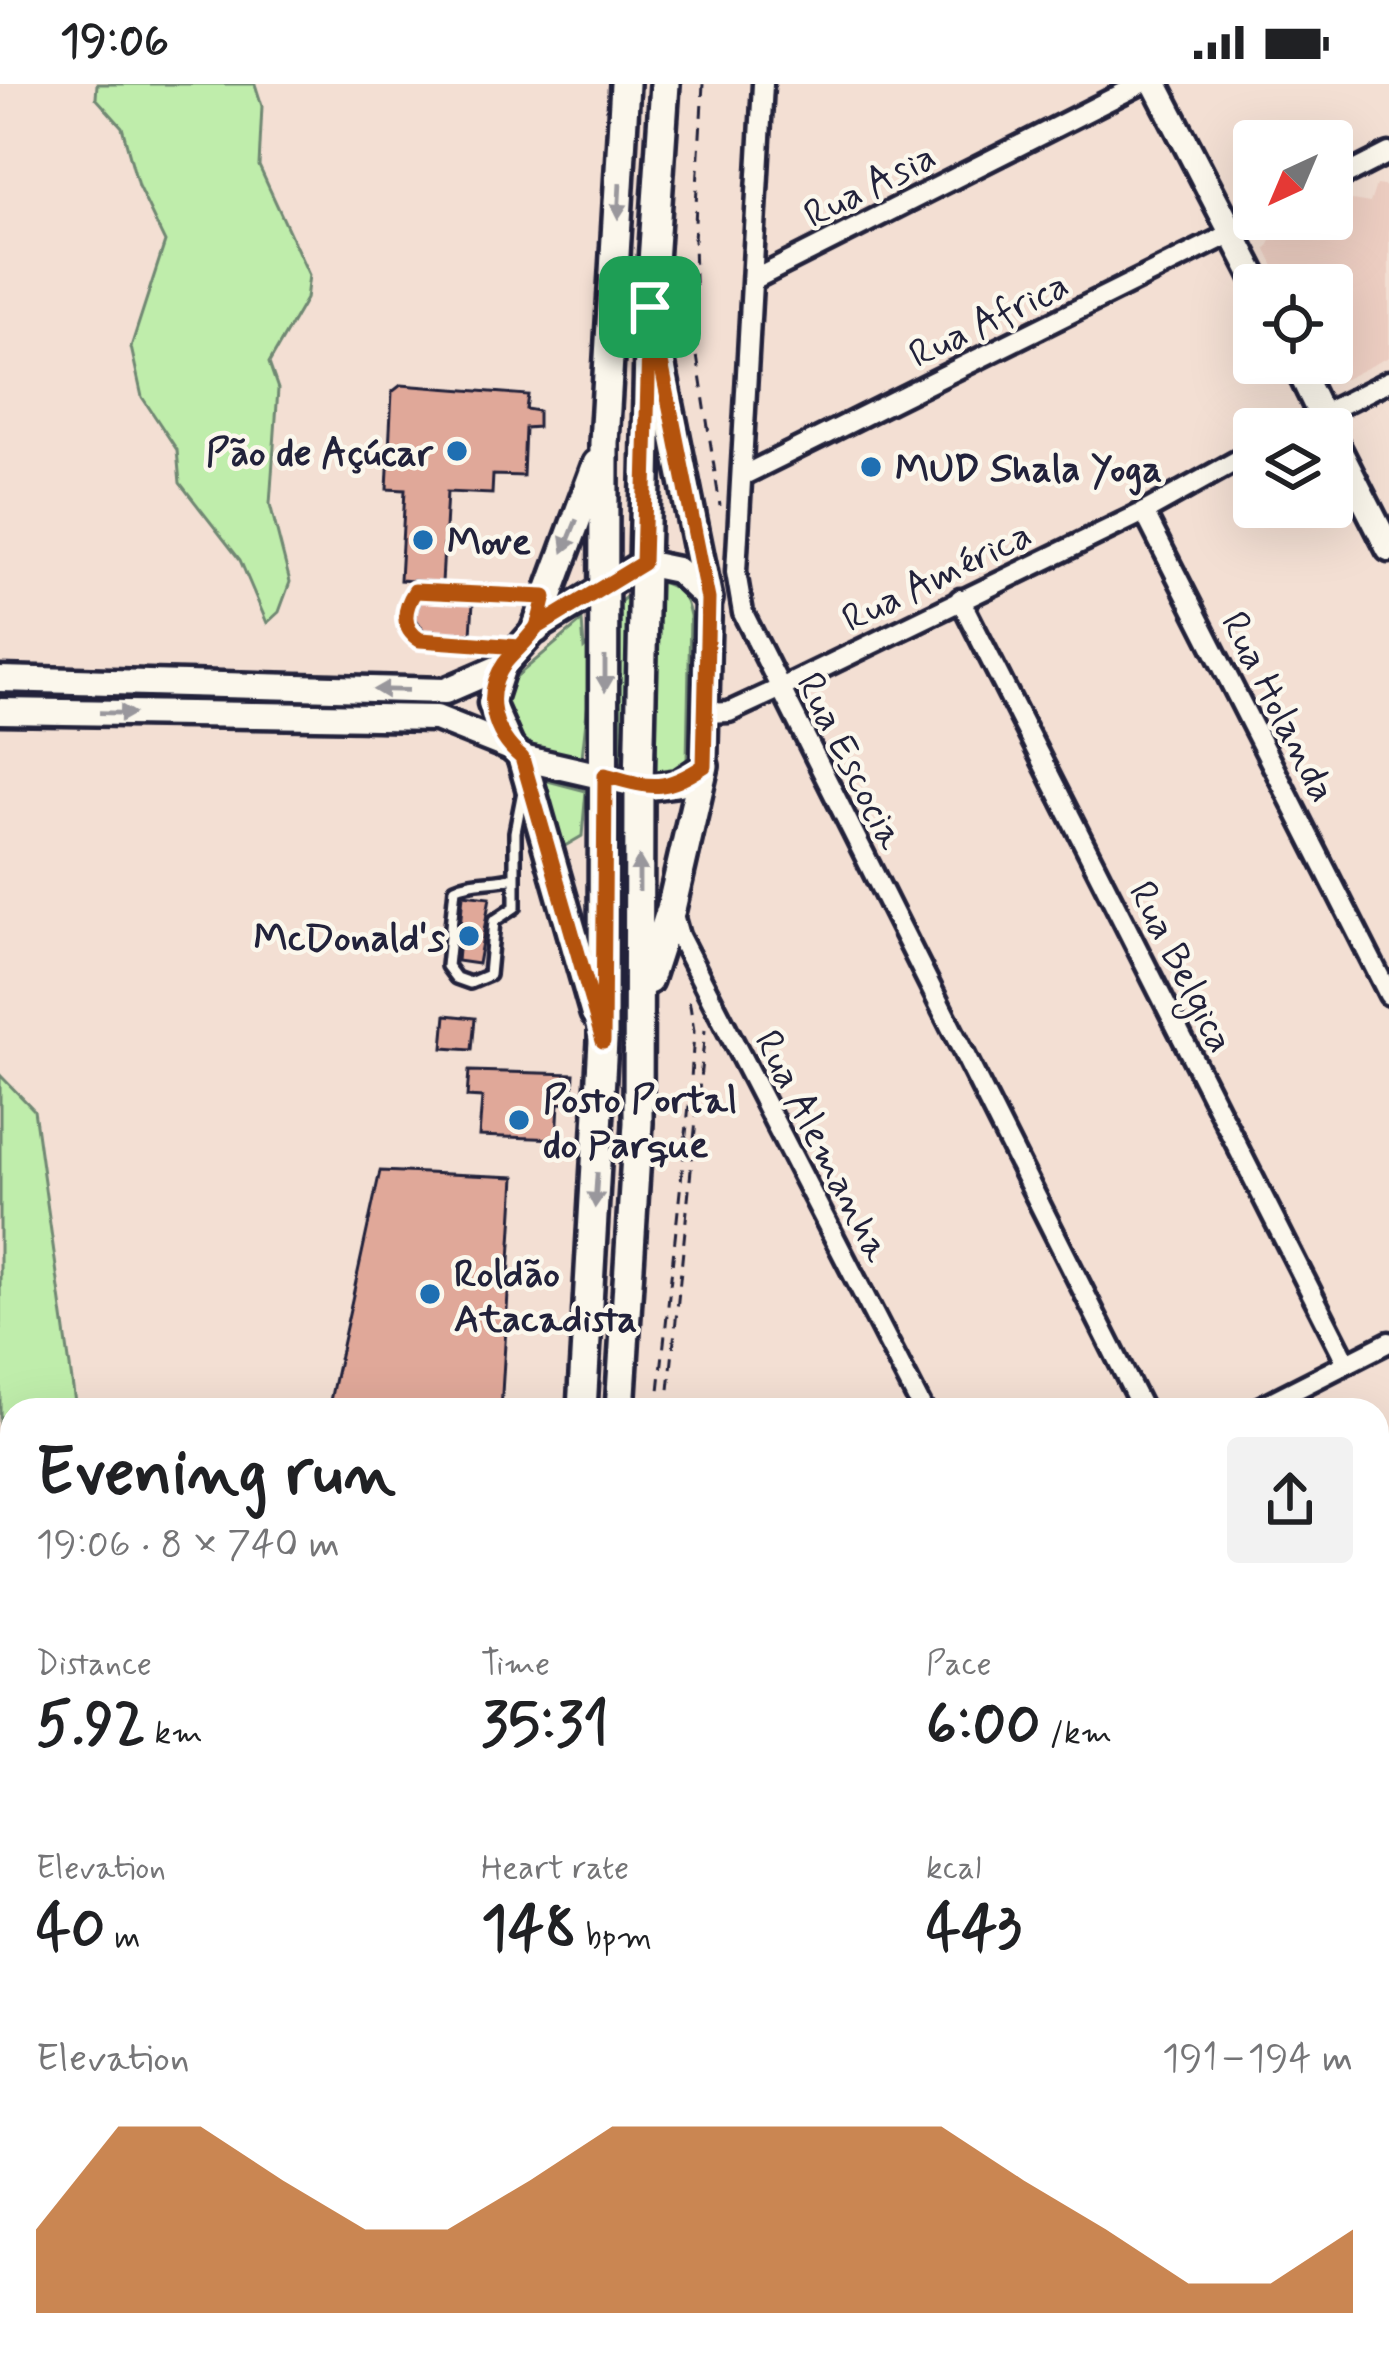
<!DOCTYPE html>
<meta charset="utf-8">
<style>
:root{--surface:#fff;--page:#f2f2f2;--text:#202124;--muted:#757577;--accent:#b45309}
body{margin:0;font-family:Mynerve,sans-serif;background:var(--page);color:var(--text);height:100vh;display:flex;flex-direction:column;font-size:45px;white-space:nowrap}
*{box-sizing:border-box;margin:0}
p{font-size:39px;color:var(--muted)}
.icon{flex:none;width:66px;height:66px;fill:none;stroke:currentColor;stroke-width:2;stroke-linecap:round;stroke-linejoin:round}
.map{position:relative;flex:1;overflow:hidden}
.panel{position:absolute;left:0px;top:1314px;width:1389px;height:975px;display:flex;flex-direction:column;background:var(--surface);border-radius:36px 36px 0 0;box-shadow:0 12px 48px #0002}
.panel>*{flex:none}
.needle{width:78px;rotate:224deg}
.fabs{position:absolute;left:1233px;top:36px;display:grid;gap:24px}
.fabs a{display:grid;place-items:center;width:120px;height:120px;border-radius:12px;background:var(--surface);box-shadow:0 12px 48px #0002;font-size:60px}
.pin{position:absolute;display:grid;place-items:center;width:102px;height:102px;color:#fff;margin:-51px;border-radius:24px;box-shadow:0 6px 18px #0006}
.round{display:grid;place-items:center;flex:none;width:126px;height:126px;border-radius:12px;background:var(--page)}
.head{display:flex;align-items:center;justify-content:space-between;height:204px;padding:0 36px}
h1{font-size:66px;font-weight:700;line-height:90px}
.figures{display:grid;grid-template-columns:repeat(3,1fr);gap:18px;height:204px;padding:12px 36px}
.figures div{display:grid;align-content:center}
.figures b{font-size:60px;font-weight:700}
.figures small{font-size:33px;font-weight:400}
.figures p{font-size:33px}
.chart{height:336px;padding:24px 36px}
.chart p{display:flex;justify-content:space-between}
.chart svg{width:100%;height:216px;margin-top:12px;fill:var(--accent);opacity:.7}
.status{display:flex;justify-content:space-between;align-items:center;height:84px;padding:0 60px;background:var(--surface);direction:ltr}
.status svg{height:33px;fill:currentColor}
.map>svg:first-child{display:block}
.built{fill:#edcec2}
.green{fill:#bfedab;stroke:#708873;stroke-width:3}
.building{fill:#e0a899;stroke:#22223b;stroke-width:3}
.lines{fill:none;stroke-linecap:round;stroke-linejoin:round}
.service-casing{stroke:#22223b;stroke-width:18}
.minor-casing{stroke:#22223b;stroke-width:27}
.tertiary-casing{stroke:#22223b;stroke-width:33}
.secondary-casing{stroke:#22223b;stroke-width:36}
.motorway-casing{stroke:#22223b;stroke-width:42}
.path{stroke:#22223b;stroke-width:3;stroke-dasharray:12 9;stroke-linecap:butt}
.service{stroke:#fbf7ec;stroke-width:9}
.minor{stroke:#fbf7ec;stroke-width:18}
.tertiary{stroke:#fbf7ec;stroke-width:24}
.secondary{stroke:#fbf7ec;stroke-width:27}
.motorway{stroke:#fbf7ec;stroke-width:33}
.motorway-bridge-casing{stroke:#22223b;stroke-width:42;stroke-linecap:butt}
.motorway-bridge{stroke:#fbf7ec;stroke-width:33}
.oneway{fill:#99979c}
.route-casing{stroke:#fff;stroke-width:24}
.route{stroke:#b45309;stroke-width:15}
.poi-dot{fill:#1f6fb2;stroke:#fbf7ec;stroke-width:4.5}
.labels{text-anchor:middle;stroke-width:9;stroke-linejoin:round;paint-order:stroke}
.street-label{font-size:39px;fill:#22223b;stroke:#fbf7ec}
.poi-label{font-size:39px;font-weight:bold;fill:#22223b;stroke:#fbf7ec;text-anchor:start}
</style>
<div class="status"><b>19:06</b><svg viewBox="0 0 49 12"><path d="M0 12V9h3v3zM5 12V6h3v6zM10 12V3h3v9zM15 12V0h3v12zM26 1h20v11H26zM47 4h2v5h-2z"/></svg></div>
<div class="map">
<svg width="1389" height="2288" viewBox="0 0 1389 2288">
<rect width="100%" height="100%" fill="#f3dfd3"/>
<filter id="ink" filterUnits="userSpaceOnUse"><feTurbulence type="fractalNoise" baseFrequency=".00833" numOctaves="2"/><feDisplacementMap in="SourceGraphic" scale="24" xChannelSelector="R" yChannelSelector="G"/><feConvolveMatrix kernelMatrix="1 2 1 2 8 2 1 2 1" color-interpolation-filters="sRGB"/></filter>
<g filter="url(#ink)">
<polygon class="built" points="1376,101 1389,103 1389,273 1345,295 1336,294 1322,279 1332,279 1332,201 1283,201 1266,166 1273,153 1307,135 1332,135 1332,122 1346,115 1370,119"/>
<g class="green">
<polygon points="97,0 255,0 262,22 259,82 309,191 306,215 269,279 278,305 270,420 290,498 279,528 267,539 240,476 180,399 177,366 142,313 131,263 165,158 138,102 122,43 96,14"/>
<path d="M657,497C679,503 686,510 690,532L687,677L679,688L656,695Z"/>
<polygon points="630,509 630,678 623,680 617,676 616,522"/>
<path d="M582,537L584,564L595,553L582,673C540,667 488,661 505,602Z"/>
<polygon points="544,696 586,707 582,752 558,766 538,702"/>
<polygon points="0,991 34,1026 76,1326 12,1326 12,1994 0,1993"/>
</g>
<g class="building">
<polygon points="401,301 528,311 526,325 538,327 538,343 525,344 523,392 493,391 492,410 447,408 442,499 400,496 405,406 387,405 392,308"/>
<polygon points="421,516 473,519 471,550 424,547 414,532"/>
<polygon points="463,810 490,813 478,880 457,877"/>
<polygon points="446,931 475,934 472,966 443,964"/>
<polygon points="469,987 574,990 572,1020 559,1019 557,1055 479,1052 482,1014 467,1013"/>
<polygon points="380,1087 515,1093 501,1326 328,1326"/>
</g>
<g class="lines">
<defs>
<g id="service">
<polyline points="514,562 420,556 407,543 405,531 415,507 545,513"/>
<path d="M514,793C494,799 473,795 455,804L447,882L456,894L470,899L489,891L494,837L515,823V748L523,707"/>
</g>
<g id="minor">
<polyline points="763,0 736,488 743,529 1143,1326"/>
<polyline points="1332,98 1389,69"/>
<polyline points="755,195 1141,0"/>
<polyline points="1293,345 1389,297"/>
<polyline points="744,391 1260,135"/>
<polyline points="1144,428 1389,911"/>
<polyline points="960,515 1347,1279"/>
<polyline points="707,629 729,628 779,605 1144,428 1254,367"/>
<polyline points="672,827 679,852 923,1326"/>
<polyline points="1255,1326 1389,1258"/>
<polyline points="1377,1730 1389,1728"/>
<polyline points="1377,1965 1389,1963"/>
</g>
<g id="tertiary">
<polyline points="1155,0 1259,201"/>
<polyline points="1296,279 1328,345"/>
<polyline points="1332,353 1389,465"/>
<polyline points="503,582 491,619 511,664"/>
<polyline points="0,595 445,607 503,582 536,545 643,479 677,486 708,515 704,682 679,699 649,703 522,674 511,664 436,634 0,627"/>
</g>
<g id="secondary">
<polyline points="660,278 708,515"/>
<polyline points="536,545 597,380"/>
<polyline points="522,674 595,929"/>
<polyline points="648,896 671,825 704,682"/>
<polyline points="582,1326 603,957 604,359 625,0"/>
<polyline points="620,1326 638,1039 639,700 650,223 665,0"/>
</g>
<g id="motorway">
<polyline points="0,2100 12,2098"/>
<polyline points="0,2199 12,2201"/>
<polyline points="0,2236 12,2238"/>
<polyline points="532,2277 596,2288"/>
<polyline points="688,2277 716,2288"/>
</g>
</defs>
<use href="#service" class="service-casing"/>
<use href="#minor" class="minor-casing"/>
<use href="#tertiary" class="tertiary-casing"/>
<use href="#secondary" class="secondary-casing"/>
<use href="#motorway" class="motorway-casing"/>
<g class="path">
<polyline points="703,0 694,156 697,271 720,422"/>
<polyline points="657,1326 690,1012 694,947 689,915"/>
<polyline points="667,1326 705,946"/>
</g>
<use href="#service" class="service"/>
<use href="#minor" class="minor"/>
<use href="#tertiary" class="tertiary"/>
<use href="#secondary" class="secondary"/>
<use href="#motorway" class="motorway"/>
<defs>
<polyline id="motorway-bridge" points="217,2277 296,2288"/>
</defs>
<use href="#motorway-bridge" class="motorway-bridge-casing"/>
<use href="#motorway-bridge" class="motorway-bridge"/>
</g>
<defs><path id="oneway-solid" d="M-6-.8H1V-3.2L6.5 0L1 3.2V.8H-6Z" transform="scale(3)"/></defs>
<g class="oneway">
<use href="#oneway-solid" transform="translate(619 117) rotate(93)"/>
<use href="#oneway-solid" transform="translate(570 452) rotate(112)"/>
<use href="#oneway-solid" transform="translate(605 590) rotate(90)"/>
<use href="#oneway-solid" transform="translate(391 606) rotate(-179)"/>
<use href="#oneway-solid" transform="translate(117 629) rotate(1)"/>
<use href="#oneway-solid" transform="translate(639 790) rotate(-90)"/>
<use href="#oneway-solid" transform="translate(596 1106) rotate(94)"/>
</g>
</g>
<g class="lines" filter="url(#ink)">
<defs>
<path id="route" d="M650,223L643,479L536,544L520,563L420,556C400,544 404,524 415,507L545,513C542,522 541,533 537,542C530,556 515,566 505,579C482,611 493,650 522,674L603,957L605,691C651,704 663,709 704,682L708,515L650,223"/>
</defs>
<use href="#route" class="route-casing"/>
<use href="#route" class="route"/>
</g>
<g class="poi-dot">
<circle cx="457" cy="367" r="12"/>
<circle cx="871" cy="383" r="12"/>
<circle cx="423" cy="456" r="12"/>
<circle cx="469" cy="852" r="12"/>
<circle cx="519" cy="1036" r="12"/>
<circle cx="430" cy="1210" r="12"/>
</g>
<g class="labels">
<g class="street-label">
<text transform="translate(869 100) rotate(-27)" y="14">Rua Asia</text>
<text transform="translate(988 234) rotate(-26)" y="14">Rua Africa</text>
<text transform="translate(936 491) rotate(-26)" y="14">Rua América</text>
<text transform="translate(1280 622) rotate(63)" y="14">Rua Holanda</text>
<text transform="translate(852 676) rotate(63)" y="14">Rua Escocia</text>
<text transform="translate(1183 882) rotate(63)" y="14">Rua Belgica</text>
<text transform="translate(824 1061) rotate(63)" y="14">Rua Alemanha</text>
</g>
<g class="poi-label">
<text x="433" y="381" text-anchor="end">Pão de Açúcar</text>
<text x="895" y="397">MUD Shala Yoga</text>
<text x="447" y="470">Move</text>
<text x="445" y="866" text-anchor="end">McDonald's</text>
<text x="543" y="1028">Posto Portal<tspan x="543" dy="45">do Parque</tspan></text>
<text x="454" y="1202">Roldão<tspan x="454" dy="45">Atacadista</tspan></text>
</g>
</g>
</svg>
<div class="fabs">
<a><svg class="needle" viewBox="-14 -14 28 28"><path d="M0-13l5 13h-10z" fill="#e53935"/><path d="M0 13l5-13h-10z" fill="#757577"/></svg></a>
<a><svg class="icon" aria-label="locate" viewBox="0 0 24 24"><circle cx="12" cy="12" r="6"/><path d="M12 2v4M12 18v4M2 12h4M18 12h4"/></svg></a>
<a><svg class="icon" aria-label="layers" viewBox="0 0 24 24"><path d="M12 4l9 5-9 5-9-5zM3 14l9 5 9-5"/></svg></a>
</div>
<div class="pin" style="left:650px;top:223px;background:#1e9e55"><svg class="icon" aria-label="arrive" viewBox="0 0 24 24"><path d="M6 21V4h12l-3 4 3 4H6"/></svg></div>
<section class="panel">
<div class="head"><div><h1>Evening run</h1><p>19:06 · 8 × 740 m</p></div><a class="round"><svg class="icon" aria-label="share" viewBox="0 0 24 24"><path d="M12 15V3M7 8l5-5 5 5M5 13v7h14v-7"/></svg></a></div>
<div class="figures">
<div><p>Distance</p><b>5.92<small> km</small></b></div>
<div><p>Time</p><b>35:31</b></div>
<div><p>Pace</p><b>6:00<small> /km</small></b></div>
</div>
<div class="figures">
<div><p>Elevation</p><b>40<small> m</small></b></div>
<div><p>Heart rate</p><b>148<small> bpm</small></b></div>
<div><p>kcal</p><b>443</b></div>
</div>
<div class="chart"><p><span>Elevation</span>191–194 m</p>
<svg viewBox="0 0 160 44" preserveAspectRatio="none"><path d="M0 44V27L10 6L20 6L30 17L40 27L50 27L60 17L70 6L80 6L90 6L100 6L110 6L120 17L130 27L140 38L150 38L160 27V44z"/></svg>
</div>
</section>
</div>
